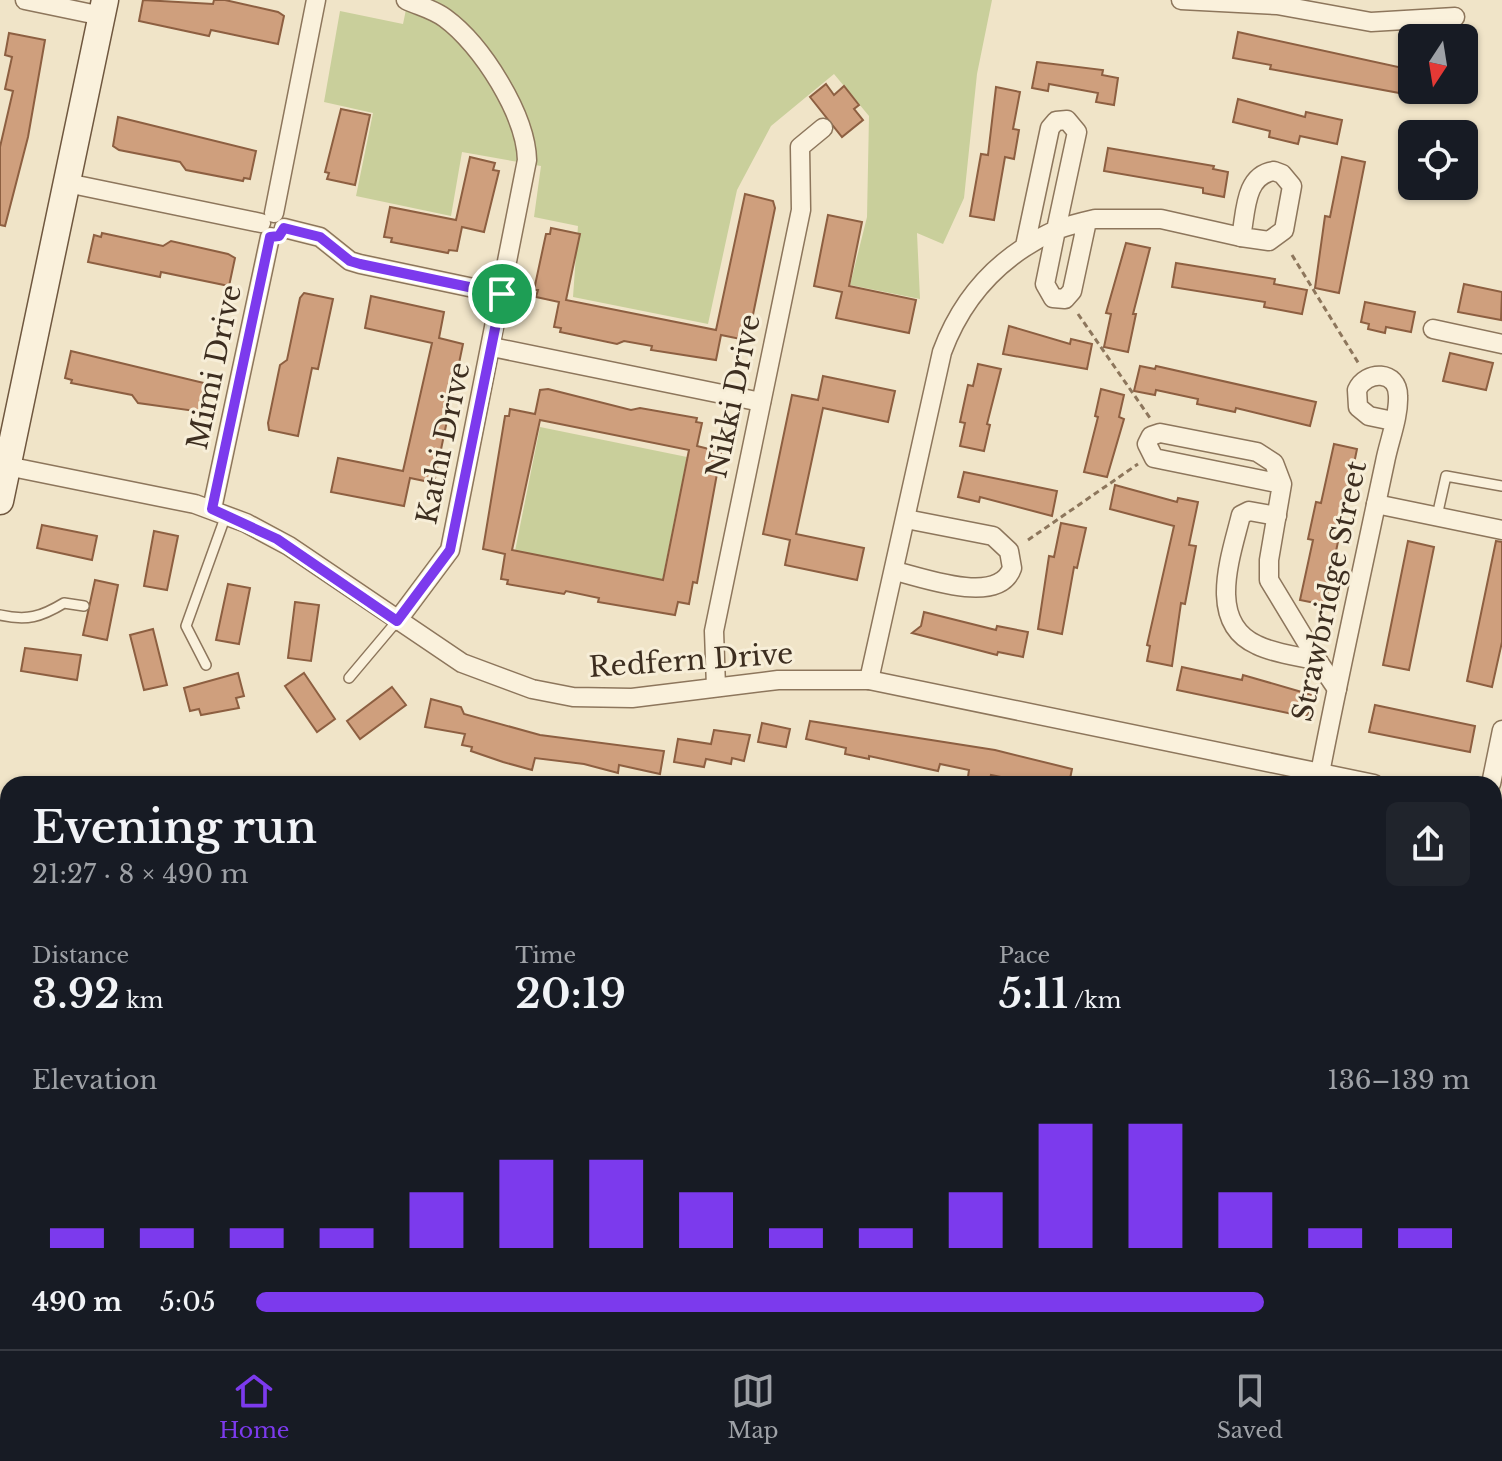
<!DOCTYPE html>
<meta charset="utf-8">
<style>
:root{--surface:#171b24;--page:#20242c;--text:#f1f3f6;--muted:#9ea1a6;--line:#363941;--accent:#7c3aed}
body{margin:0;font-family:"Libre Baskerville",serif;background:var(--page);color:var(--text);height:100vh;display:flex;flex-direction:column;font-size:30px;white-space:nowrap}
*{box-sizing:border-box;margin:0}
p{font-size:26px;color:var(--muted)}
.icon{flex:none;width:44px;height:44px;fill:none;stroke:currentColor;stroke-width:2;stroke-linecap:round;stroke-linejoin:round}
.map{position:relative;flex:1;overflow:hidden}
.details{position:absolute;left:0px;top:776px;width:1502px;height:574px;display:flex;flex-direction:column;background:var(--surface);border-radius:24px 24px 0 0;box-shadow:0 2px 6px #0004}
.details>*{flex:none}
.needle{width:52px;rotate:192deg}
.buttons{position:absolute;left:1398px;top:24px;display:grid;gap:16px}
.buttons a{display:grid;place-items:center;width:80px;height:80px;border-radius:12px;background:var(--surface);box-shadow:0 2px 6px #0004;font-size:40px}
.pin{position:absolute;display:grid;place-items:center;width:68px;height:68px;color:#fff;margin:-34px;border:4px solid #fff;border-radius:50%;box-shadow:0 2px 8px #0007}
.round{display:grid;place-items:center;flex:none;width:84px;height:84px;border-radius:12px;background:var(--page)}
.overview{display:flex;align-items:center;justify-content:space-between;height:136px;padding:0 32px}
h1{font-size:44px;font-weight:600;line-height:60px}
.figures{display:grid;grid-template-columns:repeat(3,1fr);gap:12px;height:136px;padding:8px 32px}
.figures div{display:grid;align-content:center}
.figures b{font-size:40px;font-weight:600}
.figures small{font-size:22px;font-weight:400}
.figures p{font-size:22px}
.chart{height:224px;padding:16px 32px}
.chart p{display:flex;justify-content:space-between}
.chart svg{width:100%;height:144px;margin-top:8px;stroke:var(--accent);stroke-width:6}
ul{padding:0 32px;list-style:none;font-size:26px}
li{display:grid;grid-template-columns:128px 96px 1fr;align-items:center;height:60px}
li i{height:20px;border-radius:10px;background:var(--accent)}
.tabs{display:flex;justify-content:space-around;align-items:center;height:112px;border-top:2px solid var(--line);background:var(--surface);font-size:22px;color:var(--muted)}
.tabs a{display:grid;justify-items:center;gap:4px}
.tabs .selected{color:var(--accent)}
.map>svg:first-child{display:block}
.green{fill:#c9cf9b}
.building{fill:#cf9f7d;stroke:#8d5f41;stroke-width:2;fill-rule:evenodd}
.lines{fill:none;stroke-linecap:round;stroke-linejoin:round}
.lane-casing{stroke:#8d765c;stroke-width:12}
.street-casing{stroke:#8d765c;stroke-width:21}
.secondary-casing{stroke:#6f573f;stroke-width:29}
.highway-casing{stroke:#5b4430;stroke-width:37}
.path{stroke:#8d765c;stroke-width:3;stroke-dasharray:6 4;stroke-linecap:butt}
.lane{stroke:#faf1dc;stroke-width:9}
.street{stroke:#faf1dc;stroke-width:18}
.secondary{stroke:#faf1dc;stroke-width:26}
.highway{stroke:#e0a458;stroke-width:34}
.route-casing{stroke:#fff;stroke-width:16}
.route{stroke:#7c3aed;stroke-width:10}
.labels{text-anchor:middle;stroke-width:6;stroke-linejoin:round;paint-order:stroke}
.street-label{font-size:28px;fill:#3d2e20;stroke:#f7eed8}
</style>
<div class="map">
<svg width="1502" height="1349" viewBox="0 0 1502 1349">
<rect width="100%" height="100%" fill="#f0e4c8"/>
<g class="green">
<polygon points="408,0 992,0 977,74 964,198 943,244 917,233 920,299 850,285 867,217 869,116 834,74 771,126 737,190 708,324 573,297 578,226 534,217 541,166 462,152 451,216 356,196 373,113 324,102 340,11 403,24"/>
<polygon points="540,427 687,457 662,581 515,551"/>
</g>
<g class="building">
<polygon points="143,0 213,4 214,0 225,0 278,12 284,16 278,44 211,30 209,36 139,21"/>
<polygon points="1238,32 1412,70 1410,95 1270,69 1271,65 1233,58"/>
<polygon points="9,33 45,40 28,137 5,226 0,225 0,147 13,91 5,89 12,57 5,55"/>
<polygon points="1037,62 1103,70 1102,75 1118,78 1114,105 1096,102 1098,93 1049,84 1048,91 1032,88"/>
<polygon points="826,84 834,95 844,86 859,105 854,109 863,120 842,137 810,97"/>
<polygon points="996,87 1020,92 1013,129 1019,130 1014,159 1005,157 994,220 970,216 981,154 988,155"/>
<polygon points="1238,99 1305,117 1306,112 1342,120 1337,144 1300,136 1298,144 1269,137 1270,131 1233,122"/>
<polygon points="341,109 370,115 355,185 327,179 329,173 325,172"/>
<polygon points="118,117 256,151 250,179 244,178 243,181 186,170 180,162 119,150 113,146"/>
<polygon points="1108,148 1214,166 1213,169 1228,172 1224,197 1203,193 1203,188 1104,171"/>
<polygon points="470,157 495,163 493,170 499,171 484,232 462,227 457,251 449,250 448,253 391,242 392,238 384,237 390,207 456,220"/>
<polygon points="1342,157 1365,162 1339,293 1315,288 1325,216 1330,217"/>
<polygon points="745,194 773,201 775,208 749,334 745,340 721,335 716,360 651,350 652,346 624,341 617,344 560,332 561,328 554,327 559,302 536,297 538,290 534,290 546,234 550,234 551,228 580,234 566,300 716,330"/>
<polygon points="828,215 862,222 849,286 916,300 909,333 836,318 842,292 814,286"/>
<polygon points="102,233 163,246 171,241 228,254 235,258 229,286 161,272 160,277 88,262 94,235 101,237"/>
<polygon points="1126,243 1150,248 1133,314 1136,314 1128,352 1104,347 1111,314 1106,313"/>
<polygon points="1176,263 1275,279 1274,284 1307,290 1302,314 1264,307 1265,302 1172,287"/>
<polygon points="1464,284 1502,292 1501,320 1458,312"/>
<polygon points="304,293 333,299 318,369 312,368 298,436 269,430 268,423 280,365 287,360 300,298"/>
<polygon points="371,296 444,312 439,338 463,344 434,483 410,478 404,506 331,492 338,458 403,471 432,343 365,328"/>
<polygon points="1365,302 1415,312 1411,332 1386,327 1385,333 1368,329 1369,324 1361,322"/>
<polygon points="1009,326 1070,344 1071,339 1092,344 1087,369 1003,354"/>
<polygon points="71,351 208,384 202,412 138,403 132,395 71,383 72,380 65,378"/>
<polygon points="1450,353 1493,363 1486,390 1443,381"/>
<polygon points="978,364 1001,369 987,424 990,425 984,451 960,446 965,423 960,422 968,385 973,386"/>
<polygon points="1140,366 1155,369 1156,366 1316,402 1310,426 1236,408 1235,412 1197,404 1198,399 1156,390 1155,395 1134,391"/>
<polygon points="823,376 895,391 888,422 823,408 796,534 864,548 857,580 785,565 790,540 763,534 792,395 818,400"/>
<path d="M548,389L631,410L640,408L697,418L696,422L702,423L697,446L721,452L697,583L693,582L689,604L678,602L675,615L598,602L599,598L566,591L564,594L507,584L508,580L501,579L505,554L483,549L505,416H509L510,409L535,414L540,390ZM540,420L689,450L663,580L512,550Z"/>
<polygon points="1101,389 1124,395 1119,417 1124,419 1107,477 1084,472 1098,417 1095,416"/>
<polygon points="1334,444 1357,449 1325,605 1300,600 1313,540 1308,539 1316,502 1321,503"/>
<polygon points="964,472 1057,491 1052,516 980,497 979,502 958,497"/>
<polygon points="1115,485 1177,502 1178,498 1198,502 1189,545 1196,546 1185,604 1181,603 1172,666 1147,661 1150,646 1147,645 1174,526 1110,509"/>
<polygon points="1061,523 1086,528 1077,568 1074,567 1062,634 1038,629 1049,556 1054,557"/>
<polygon points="42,525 97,536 92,560 37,548"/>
<polygon points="154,531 178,536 167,590 144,586"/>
<polygon points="1408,541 1434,547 1409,670 1383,665"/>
<polygon points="1496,541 1502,542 1502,642 1492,687 1467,681"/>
<polygon points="95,580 118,585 107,640 83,635"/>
<polygon points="228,584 250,588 239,644 216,640"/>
<polygon points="295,602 319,605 311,661 288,658"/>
<polygon points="924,612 996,630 997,626 1028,632 1023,657 998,652 997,655 912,633 921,626"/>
<polygon points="153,629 167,685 144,690 130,635"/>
<polygon points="25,648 81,655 77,680 21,671"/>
<polygon points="1182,667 1242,680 1243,675 1312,695 1307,717 1177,690"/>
<polygon points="238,673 244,696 236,698 239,708 201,715 199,709 190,711 184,688"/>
<polygon points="304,673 335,719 317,732 285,686"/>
<polygon points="392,687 406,705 360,739 347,721"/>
<polygon points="431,699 461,707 464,714 540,735 664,751 660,774 619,765 618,773 584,764 535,758 532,770 503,762 471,751 472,747 462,745 465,734 425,727"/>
<polygon points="1375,705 1475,726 1470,752 1369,732"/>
<polygon points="810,721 995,750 1072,769 1069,784 1035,784 991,775 989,784 967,784 969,770 940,764 938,771 869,756 869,759 845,754 846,748 806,739"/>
<polygon points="762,723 790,729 786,747 758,742"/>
<polygon points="714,730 750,735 744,761 732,758 731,764 706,759 704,767 674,762 678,739 711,744"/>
</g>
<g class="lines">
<defs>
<g id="lane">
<polyline points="1437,516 1446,476 1502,486"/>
<path d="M0,615C27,621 41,617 64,603L84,606"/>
<polyline points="206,665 186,626 226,515"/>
<polyline points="349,678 397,621"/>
</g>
<g id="street">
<polyline points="25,0 102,16"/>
<polyline points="1181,0 1277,5 1371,22 1455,17"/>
<path d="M1274,171L1282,174L1292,186L1284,230L1269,241L1241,237C1246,213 1244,175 1274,171Z"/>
<polyline points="67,183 261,223"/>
<polyline points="274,213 316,0"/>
<path d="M1087,221L1072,291L1065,299L1053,298L1045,284L1056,230C1069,225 1082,222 1095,219H1161L1241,237"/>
<polyline points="284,228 320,237 350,261 360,264 502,294"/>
<polyline points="1433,329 1502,344"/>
<polyline points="492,347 761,402"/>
<polyline points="7,466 195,504 246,523 289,546 462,663 532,689 573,697 632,698 778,680 869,680 1374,784"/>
<polyline points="1282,484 1154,458 1147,444 1151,436 1160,433 1257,452 1274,463 1282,484 1269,560 1269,580 1318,661"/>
<polyline points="1376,504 1502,530"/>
<polyline points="212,509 270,237"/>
<path d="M1277,516L1249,511L1241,515C1231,556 1206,622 1257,645C1275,654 1299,656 1318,661L1337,689"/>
<path d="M895,571C925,578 999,606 1012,568L1009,551L993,536L906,519"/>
<path d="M397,621L450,550L527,160C526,115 482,45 445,18C433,9 419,6 406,0"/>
<path d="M869,680L942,352C963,295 1001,255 1056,230L1077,132L1067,120L1056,121L1050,128L1025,246"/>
<polyline points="716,687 714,631 801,210 800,147 823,128"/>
<path d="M1320,773C1330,721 1341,669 1352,617C1363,565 1374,514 1385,462C1389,441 1399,417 1398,396C1398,370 1366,370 1357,390L1358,407L1369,416L1393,421"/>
<polyline points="1491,784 1502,730"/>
<polyline points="1494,809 1502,811"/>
<polyline points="0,856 8,857"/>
<polyline points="1494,1187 1502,1189"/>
<polyline points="991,1349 999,1342"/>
</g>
<polyline id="secondary" points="0,501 105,0"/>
<g id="highway">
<polyline points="0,1291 8,1293"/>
<polyline points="0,1342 29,1349"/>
<polyline points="204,1342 231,1349"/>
</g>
</defs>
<use href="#lane" class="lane-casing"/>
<use href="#street" class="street-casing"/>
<use href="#secondary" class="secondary-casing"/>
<use href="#highway" class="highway-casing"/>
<g class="path">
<polyline points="1292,255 1359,364"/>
<polyline points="1078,314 1150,418"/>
<polyline points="1028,540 1138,464"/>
</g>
<use href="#lane" class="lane"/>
<use href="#street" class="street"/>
<use href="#secondary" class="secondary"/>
<use href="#highway" class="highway"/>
</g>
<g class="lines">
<defs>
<polygon id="route" points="284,228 320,237 350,261 360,264 502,294 450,550 397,621 277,539 212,509 270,237 279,236"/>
</defs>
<use href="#route" class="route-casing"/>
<use href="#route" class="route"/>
</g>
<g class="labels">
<g class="street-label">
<text transform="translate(214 367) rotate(-78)" y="10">Mimi Drive</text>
<text transform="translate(733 396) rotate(-78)" y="10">Nikki Drive</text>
<text transform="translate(443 443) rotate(-78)" y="10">Kathi Drive</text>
<text transform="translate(1329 591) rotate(-78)" y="10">Strawbridge Street</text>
<text transform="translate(691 660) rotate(-4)" y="10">Redfern Drive</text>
</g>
</g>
</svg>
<div class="buttons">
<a><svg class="needle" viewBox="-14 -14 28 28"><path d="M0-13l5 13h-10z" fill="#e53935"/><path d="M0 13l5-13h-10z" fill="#9ea1a6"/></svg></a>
<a><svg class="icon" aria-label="locate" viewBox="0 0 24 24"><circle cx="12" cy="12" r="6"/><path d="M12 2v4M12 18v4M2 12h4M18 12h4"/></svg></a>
</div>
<div class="pin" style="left:502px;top:294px;background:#1e9e55"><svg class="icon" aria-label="arrive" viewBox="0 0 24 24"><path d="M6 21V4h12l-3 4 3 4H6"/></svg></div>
<section class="details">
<div class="overview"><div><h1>Evening run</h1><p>21:27 · 8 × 490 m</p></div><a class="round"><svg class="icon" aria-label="share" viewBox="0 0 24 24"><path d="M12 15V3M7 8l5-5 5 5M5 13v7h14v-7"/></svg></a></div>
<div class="figures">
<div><p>Distance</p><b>3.92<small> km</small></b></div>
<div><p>Time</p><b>20:19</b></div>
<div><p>Pace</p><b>5:11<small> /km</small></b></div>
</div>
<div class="chart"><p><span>Elevation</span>136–139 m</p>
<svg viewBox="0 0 160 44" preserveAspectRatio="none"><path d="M5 44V38M15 44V38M25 44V38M35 44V38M45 44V27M55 44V17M65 44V17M75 44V27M85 44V38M95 44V38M105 44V27M115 44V6M125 44V6M135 44V27M145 44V38M155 44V38"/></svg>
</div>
<ul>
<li><b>490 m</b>5:05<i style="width:83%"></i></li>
</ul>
</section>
</div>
<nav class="tabs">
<a class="selected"><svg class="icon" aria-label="home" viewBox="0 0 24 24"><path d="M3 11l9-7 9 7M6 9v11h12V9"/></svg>Home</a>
<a><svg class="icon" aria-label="map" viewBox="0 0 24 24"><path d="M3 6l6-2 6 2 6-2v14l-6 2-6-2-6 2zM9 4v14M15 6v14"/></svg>Map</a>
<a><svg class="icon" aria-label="saved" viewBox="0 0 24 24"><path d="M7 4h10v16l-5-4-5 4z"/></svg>Saved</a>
</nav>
